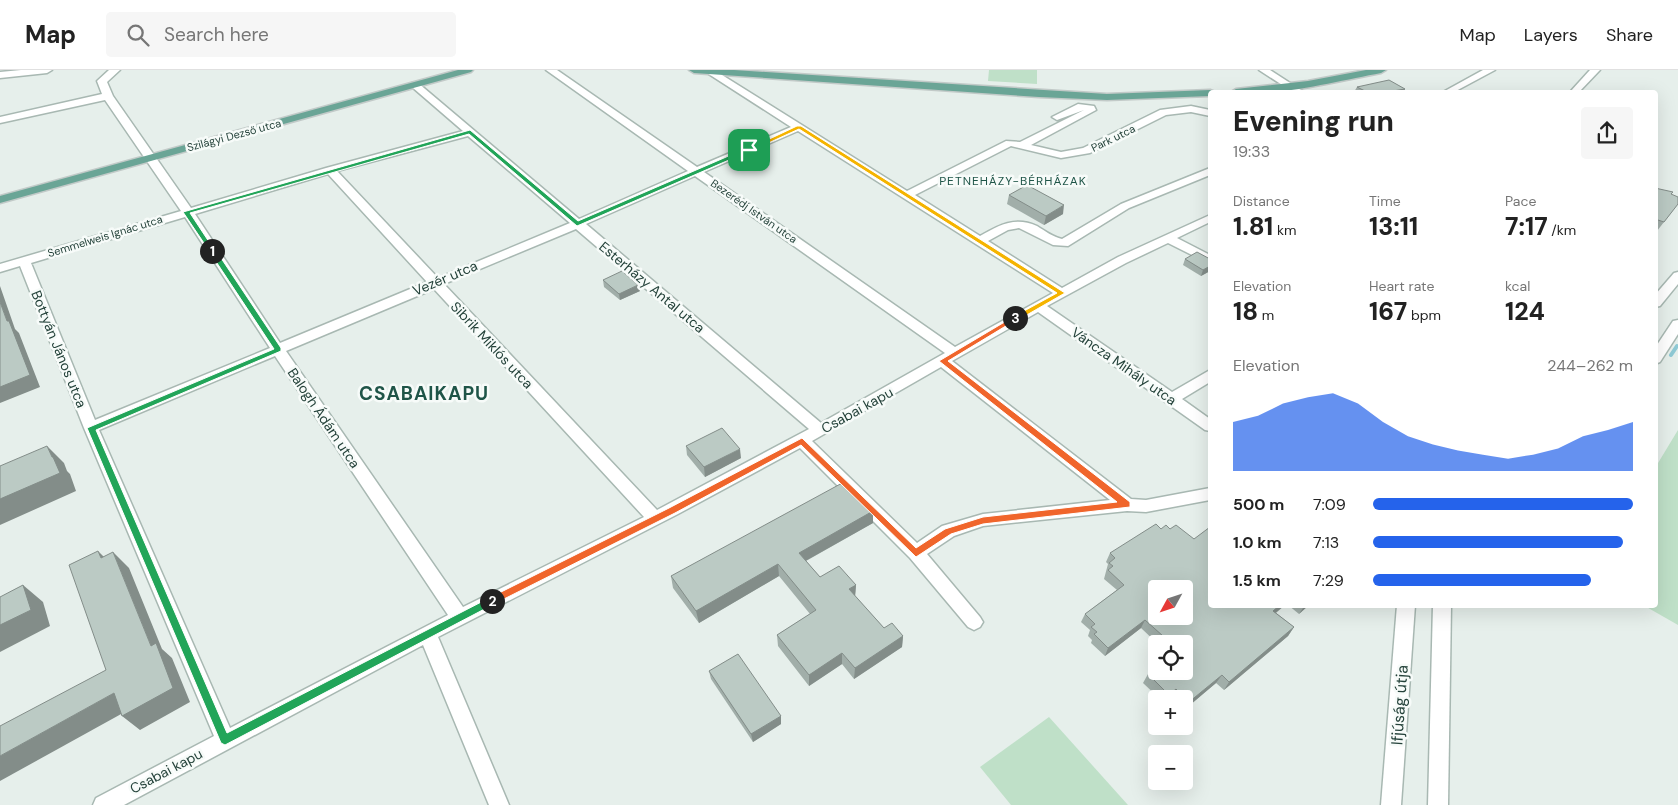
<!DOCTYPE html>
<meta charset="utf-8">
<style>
:root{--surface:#fff;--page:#f6f6f6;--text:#222;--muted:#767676;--line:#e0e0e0;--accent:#2563eb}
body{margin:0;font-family:"DM Sans",sans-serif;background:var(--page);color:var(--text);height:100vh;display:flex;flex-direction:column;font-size:19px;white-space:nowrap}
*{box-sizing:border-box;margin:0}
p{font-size:16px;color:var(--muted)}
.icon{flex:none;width:28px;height:28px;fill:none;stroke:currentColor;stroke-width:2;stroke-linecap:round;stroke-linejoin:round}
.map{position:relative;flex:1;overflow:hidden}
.details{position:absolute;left:1208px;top:20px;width:450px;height:518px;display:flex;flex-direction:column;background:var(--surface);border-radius:5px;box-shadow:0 5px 20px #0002}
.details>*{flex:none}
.needle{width:32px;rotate:230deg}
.controls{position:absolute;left:1148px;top:510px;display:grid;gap:10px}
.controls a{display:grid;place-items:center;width:45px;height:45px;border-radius:5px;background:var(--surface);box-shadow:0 5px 20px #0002;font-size:25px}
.pin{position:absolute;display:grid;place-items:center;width:42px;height:42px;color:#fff;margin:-21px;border-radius:10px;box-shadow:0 2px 8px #0006}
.km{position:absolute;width:25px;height:25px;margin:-12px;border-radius:50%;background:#222;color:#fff;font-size:14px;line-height:25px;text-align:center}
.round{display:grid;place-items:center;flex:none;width:52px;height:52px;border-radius:5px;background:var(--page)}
.overview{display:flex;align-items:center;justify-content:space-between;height:85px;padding:0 25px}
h1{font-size:28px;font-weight:800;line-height:38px}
.metrics{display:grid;grid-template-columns:repeat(3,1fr);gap:8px;height:85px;padding:5px 25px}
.metrics div{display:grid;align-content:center}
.metrics b{font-size:25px;font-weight:800}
.metrics small{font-size:14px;font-weight:400}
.metrics p{font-size:14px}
.chart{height:140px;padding:10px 25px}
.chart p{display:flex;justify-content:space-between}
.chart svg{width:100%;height:90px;margin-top:5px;fill:var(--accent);opacity:.7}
ul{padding:0 25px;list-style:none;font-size:16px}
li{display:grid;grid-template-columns:80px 60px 1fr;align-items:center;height:38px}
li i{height:12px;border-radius:6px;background:var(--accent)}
header{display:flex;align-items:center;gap:30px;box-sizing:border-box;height:70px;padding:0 25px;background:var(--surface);border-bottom:1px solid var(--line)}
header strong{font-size:24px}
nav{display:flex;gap:28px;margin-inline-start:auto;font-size:18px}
.search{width:350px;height:45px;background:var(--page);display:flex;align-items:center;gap:12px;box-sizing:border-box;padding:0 18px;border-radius:5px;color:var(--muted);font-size:19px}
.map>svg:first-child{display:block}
.green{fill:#bfe0c8}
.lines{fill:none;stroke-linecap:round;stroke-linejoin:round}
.stream{stroke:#8ec9d4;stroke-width:4}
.minor-casing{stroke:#a8b8b2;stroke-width:3}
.major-casing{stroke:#c2cac8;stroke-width:3}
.minor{fill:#fff;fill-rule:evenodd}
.major{fill:#6aa596;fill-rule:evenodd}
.wall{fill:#a1aea9}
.shaded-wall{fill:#838d89}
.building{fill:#bbcac4;stroke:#838d89;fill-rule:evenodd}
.split-1{fill:#22a559;stroke:#fff}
.split-2{fill:#22a559;stroke:#fff}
.split-3{fill:#f0652b;stroke:#fff}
.split-4{fill:#f5b400;stroke:#fff}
.labels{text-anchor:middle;stroke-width:5;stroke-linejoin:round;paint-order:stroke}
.far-street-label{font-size:11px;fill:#24423a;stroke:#f7fbf9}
.far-neighbourhood-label{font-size:12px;letter-spacing:1px;fill:#1f5548;stroke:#f7fbf9}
.street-label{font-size:14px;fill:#24423a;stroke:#f7fbf9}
.near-street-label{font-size:16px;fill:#24423a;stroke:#f7fbf9}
.district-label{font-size:19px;font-weight:bold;letter-spacing:1px;fill:#1f5548;stroke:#f7fbf9}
</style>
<header>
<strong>Map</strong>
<div class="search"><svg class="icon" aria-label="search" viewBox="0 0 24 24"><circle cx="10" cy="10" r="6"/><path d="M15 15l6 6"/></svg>Search here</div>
<nav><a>Map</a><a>Layers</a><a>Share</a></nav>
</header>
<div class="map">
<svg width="1678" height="735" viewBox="0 0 1678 735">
<rect width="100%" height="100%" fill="#e6efeb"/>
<g class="green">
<polygon points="989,0 1037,0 1037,14 988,11"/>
<polygon points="1678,360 1678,555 1643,535 1655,535 1655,398"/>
<polygon points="1049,647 1128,735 1011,735 980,697"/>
</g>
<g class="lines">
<polyline class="stream" points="1671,285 1677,276"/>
<defs>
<g id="minor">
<polygon points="21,0 52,0 47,3 0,8 0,2"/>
<path d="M109,0H120L107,12L113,26L191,138L326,98L463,61L412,17V13H418L579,149L688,101L546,0H557L697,97L791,57L704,1L714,0L907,121L1006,71L1020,72L1084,40L1057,50L1052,47L1078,34L1094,36L1096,40L1031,75L1061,82L1083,78L1160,40L1191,36L1210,40V46L1191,42L1166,45L1090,83L1061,88L1011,76L915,125L980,166C999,155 1015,146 1037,156C1045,161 1053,167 1062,169L1121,134L1210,98V105L1129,138L1068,176L1053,175L1019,158L1008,160L988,171L1062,218L1118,187L1210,145V152L1177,168L1210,185V194L1168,173L1126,193L1047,236L1172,322L1210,300V312L1182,329L1210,349V361L1205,360L1038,242L952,291L1131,429L1146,430L1210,418V430L1146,442L1127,441L983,456L954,466L927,484L980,547L983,552L980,557L974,560L968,557L910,488L800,378L678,444L438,567L509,735H489L423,575L124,735H93L96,728L214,666L84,358L20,196L0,202V194L181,141L105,30L0,53V47L102,24L97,11ZM798,61L1053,223L955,277L704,102ZM468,66L570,153L438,208L337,101ZM328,104L427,212L280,273L195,144ZM695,106L945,283L821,353L586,154ZM185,147L270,278L95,350L31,193ZM576,159L809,359L657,440L444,214ZM434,219L644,447L463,537L286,281ZM275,286L448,545L230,658L99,360ZM941,297L1110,430L983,444L942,456L917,473L812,371Z"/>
<polygon points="1259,0 1270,0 1304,22 1293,22"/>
<polygon points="1483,0 1495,0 1454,22 1443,22"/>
<polygon points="1590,0 1600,0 1579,22 1570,22"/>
<polygon points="1678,202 1678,214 1660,236 1655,237 1655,225 1674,203"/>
<polygon points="1678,250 1678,264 1660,292 1655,294 1655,278 1673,251"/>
<polygon points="1397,535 1415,535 1401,735 1381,735"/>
<polygon points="1433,535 1451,535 1448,735 1428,735"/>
</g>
<g id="major">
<polygon points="458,0 473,0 471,2 0,133 0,126"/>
<polygon points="689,0 734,0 1107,24 1210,20 1215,22 1210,22 1210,26 1107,30 1039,27 694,3"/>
<path d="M1366,0H1386L1381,3C1338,11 1273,28 1231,22L1236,19L1308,11Z"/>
</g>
</defs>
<use href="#minor" class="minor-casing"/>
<use href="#major" class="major-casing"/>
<use href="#minor" class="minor"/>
<use href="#major" class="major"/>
</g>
<g class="wall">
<polygon points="1357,17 1405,19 1403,22 1354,22"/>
<polygon points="1655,118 1671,124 1678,134 1657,161 1655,161"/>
<polygon points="1009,125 1063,144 1044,155 1007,134"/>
<polygon points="1185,189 1210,189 1210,201 1201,206 1183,195"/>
<polygon points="603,210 640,221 620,230 604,217"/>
<polygon points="686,376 741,388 705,407 687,385"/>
<polygon points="873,441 873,453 806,491 820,507 856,515 855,526 884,558 903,566 902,577 854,609 842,594 809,616 778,576 777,565 810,544 779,506 699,553 673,518 671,506"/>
<polygon points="1161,459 1170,459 1194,469 1210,535 1285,535 1276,543 1294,557 1288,566 1224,620 1216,613 1184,640 1184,629 1173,629 1171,627 1169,629 1160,629 1143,613 1148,604 1184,601 1184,574 1158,574 1141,558 1105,586 1091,573 1092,570 1088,566 1090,560 1081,552 1085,544 1117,520 1104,509 1108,494 1106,492 1110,483"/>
<polygon points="1288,535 1309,535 1299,544"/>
<polygon points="709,601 781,646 781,654 753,672 711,609"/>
</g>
<g class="shaded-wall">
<polygon points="1405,19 1403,22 1387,22"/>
<polygon points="1064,135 1063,144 1044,155 1046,146"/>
<polygon points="1210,196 1210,201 1201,206 1203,200"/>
<polygon points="638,215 640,221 620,230 619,224"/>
<polygon points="0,216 15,259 19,263 40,317 0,333 0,317 7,251 0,232"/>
<polygon points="47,376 64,393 67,401 70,404 76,421 0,455 0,429 52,387"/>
<polygon points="740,379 741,388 705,407 704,397"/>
<polygon points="873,441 873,453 800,494 799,483"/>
<polygon points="98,481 114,497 101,488"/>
<polygon points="113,482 129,498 162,579 172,588 190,632 140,660 122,646 151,576"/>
<polygon points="778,494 779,506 699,553 696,541"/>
<polygon points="23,515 43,532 50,556 0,582 0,555"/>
<polygon points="856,515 855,527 849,519"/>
<polygon points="1280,535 1285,535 1268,549 1273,541"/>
<polygon points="1305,535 1309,535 1299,544"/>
<polygon points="1145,550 1141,558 1105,586 1108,578"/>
<polygon points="1294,557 1288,566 1224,620 1229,612"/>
<polygon points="903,566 902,577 854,609 855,598"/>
<polygon points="842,583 842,594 809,616 809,605"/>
<polygon points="1222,605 1216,613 1184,640 1189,632"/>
<polygon points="1176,619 1171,627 1169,629 1166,629 1169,625"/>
<polygon points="114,623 132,638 0,711 0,686"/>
<polygon points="781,646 781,654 753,672 751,664"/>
</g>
<g class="building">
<polygon points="1389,10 1405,19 1387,22 1367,22 1357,17"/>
<polygon points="1027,115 1064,135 1046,146 1009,125"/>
<polygon points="1655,118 1673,122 1671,124 1678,127 1678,134 1664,152 1655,149"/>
<polygon points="1197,182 1210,189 1210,196 1203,200 1185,189"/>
<polygon points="622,201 638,215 619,224 603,210"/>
<polygon points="0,232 7,251 9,251 30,305 0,317"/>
<polygon points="722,358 740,379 704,397 686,376"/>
<polygon points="47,376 52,387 53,387 60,403 0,429 0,396"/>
<polygon points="844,412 873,441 799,483 820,507 839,496 856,515 849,519 884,558 892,553 903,566 855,598 842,583 809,605 777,565 816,540 778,494 696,541 671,506"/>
<path d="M1156,454L1161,459L1166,455L1170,459L1176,455L1194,469L1210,457V535H1280L1273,541L1294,557L1229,612L1222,605L1189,632L1176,619L1169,625L1148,604L1156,598V601H1184V574H1172L1145,550L1108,578L1094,564L1097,562L1091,557L1095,554L1085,544L1124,515L1108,500L1113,496L1109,493L1115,488L1110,483ZM1156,519H1184V546H1156Z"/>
<polygon points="98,481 101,488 113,482 151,576 156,573 173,618 122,646 114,623 0,686 0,656 106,600 69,495"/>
<polygon points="23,515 31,540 0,555 0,527"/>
<polygon points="738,584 781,646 751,664 709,601"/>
</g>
<polygon class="split-1" points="470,60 578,151 747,78 752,80 577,156 469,64 190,143 215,181 215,182 210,182 183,142"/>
<polygon class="split-2" points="212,179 215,179 281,278 281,281 96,360 227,663 489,528 496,528 497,531 496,533 225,675 221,673 87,358 274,279 209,181"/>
<polygon class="split-3" points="1013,247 1019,248 948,291 1130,432 1130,437 983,454 951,464 916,487 801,375 675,443 496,533 489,533 489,528 669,438 802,368 916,478 945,459 983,447 1117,432 939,291"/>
<polygon class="split-4" points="797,56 801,56 1065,223 1018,250 1013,250 1013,247 1057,223 799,59 751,81 746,80"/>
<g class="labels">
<g class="far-street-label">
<text transform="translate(234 65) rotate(-15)" y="4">Szilágyi Dezső utca</text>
<text transform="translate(1113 68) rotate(-26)" y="4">Park utca</text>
<text transform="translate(754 141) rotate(35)" y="4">Bezerédj István utca</text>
<text transform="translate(105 166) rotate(-17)" y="4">Semmelweis Ignác utca</text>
</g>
<g class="far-neighbourhood-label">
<text x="1013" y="115">PETNEHÁZY-BÉRHÁZAK</text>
</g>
<g class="street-label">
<text transform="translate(445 208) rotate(-23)" y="5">Vezér utca</text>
<text transform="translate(652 217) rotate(40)" y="5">Esterházy Antal utca</text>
<text transform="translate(492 275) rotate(47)" y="5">Sibrik Miklós utca</text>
<text transform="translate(59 279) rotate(68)" y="5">Bottyán János utca</text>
<text transform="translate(1124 296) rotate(35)" y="5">Váncza Mihály utca</text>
<text transform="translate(857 340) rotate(-29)" y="5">Csabai kapu</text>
<text transform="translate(324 348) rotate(56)" y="5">Balogh Ádám utca</text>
<text transform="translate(166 701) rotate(-28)" y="5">Csabai kapu</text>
</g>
<g class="near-street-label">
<text transform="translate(1399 635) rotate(-86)" y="6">Ifjúság útja</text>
</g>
<g class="district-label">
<text x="424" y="330">CSABAIKAPU</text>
</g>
</g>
</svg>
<div class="controls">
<a><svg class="needle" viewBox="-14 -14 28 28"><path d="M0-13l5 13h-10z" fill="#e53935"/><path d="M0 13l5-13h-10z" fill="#767676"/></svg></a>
<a><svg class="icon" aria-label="locate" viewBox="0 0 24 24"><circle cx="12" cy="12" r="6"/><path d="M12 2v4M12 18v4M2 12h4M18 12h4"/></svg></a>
<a>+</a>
<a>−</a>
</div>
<div class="pin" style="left:749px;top:80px;background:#1e9e55"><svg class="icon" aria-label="arrive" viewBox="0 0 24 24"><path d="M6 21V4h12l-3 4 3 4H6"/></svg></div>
<b class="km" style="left:212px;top:181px">1</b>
<b class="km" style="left:492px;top:531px">2</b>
<b class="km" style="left:1015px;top:248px">3</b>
<section class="details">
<div class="overview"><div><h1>Evening run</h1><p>19:33</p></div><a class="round"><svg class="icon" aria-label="share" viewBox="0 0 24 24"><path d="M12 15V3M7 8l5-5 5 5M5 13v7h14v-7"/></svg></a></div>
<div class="metrics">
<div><p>Distance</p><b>1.81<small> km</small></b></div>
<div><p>Time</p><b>13:11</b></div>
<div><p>Pace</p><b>7:17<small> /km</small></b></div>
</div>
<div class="metrics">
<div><p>Elevation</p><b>18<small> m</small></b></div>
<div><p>Heart rate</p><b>167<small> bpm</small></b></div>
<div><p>kcal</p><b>124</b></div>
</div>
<div class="chart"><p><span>Elevation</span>244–262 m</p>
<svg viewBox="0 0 160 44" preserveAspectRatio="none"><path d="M0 44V20L10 17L20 11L30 8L40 6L50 11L60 20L70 27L80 31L90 34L100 36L110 38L120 36L130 33L140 27L150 24L160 20V44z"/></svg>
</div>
<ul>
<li><b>500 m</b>7:09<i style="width:100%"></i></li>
<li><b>1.0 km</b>7:13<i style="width:96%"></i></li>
<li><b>1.5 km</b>7:29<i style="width:84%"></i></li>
</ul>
</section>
</div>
